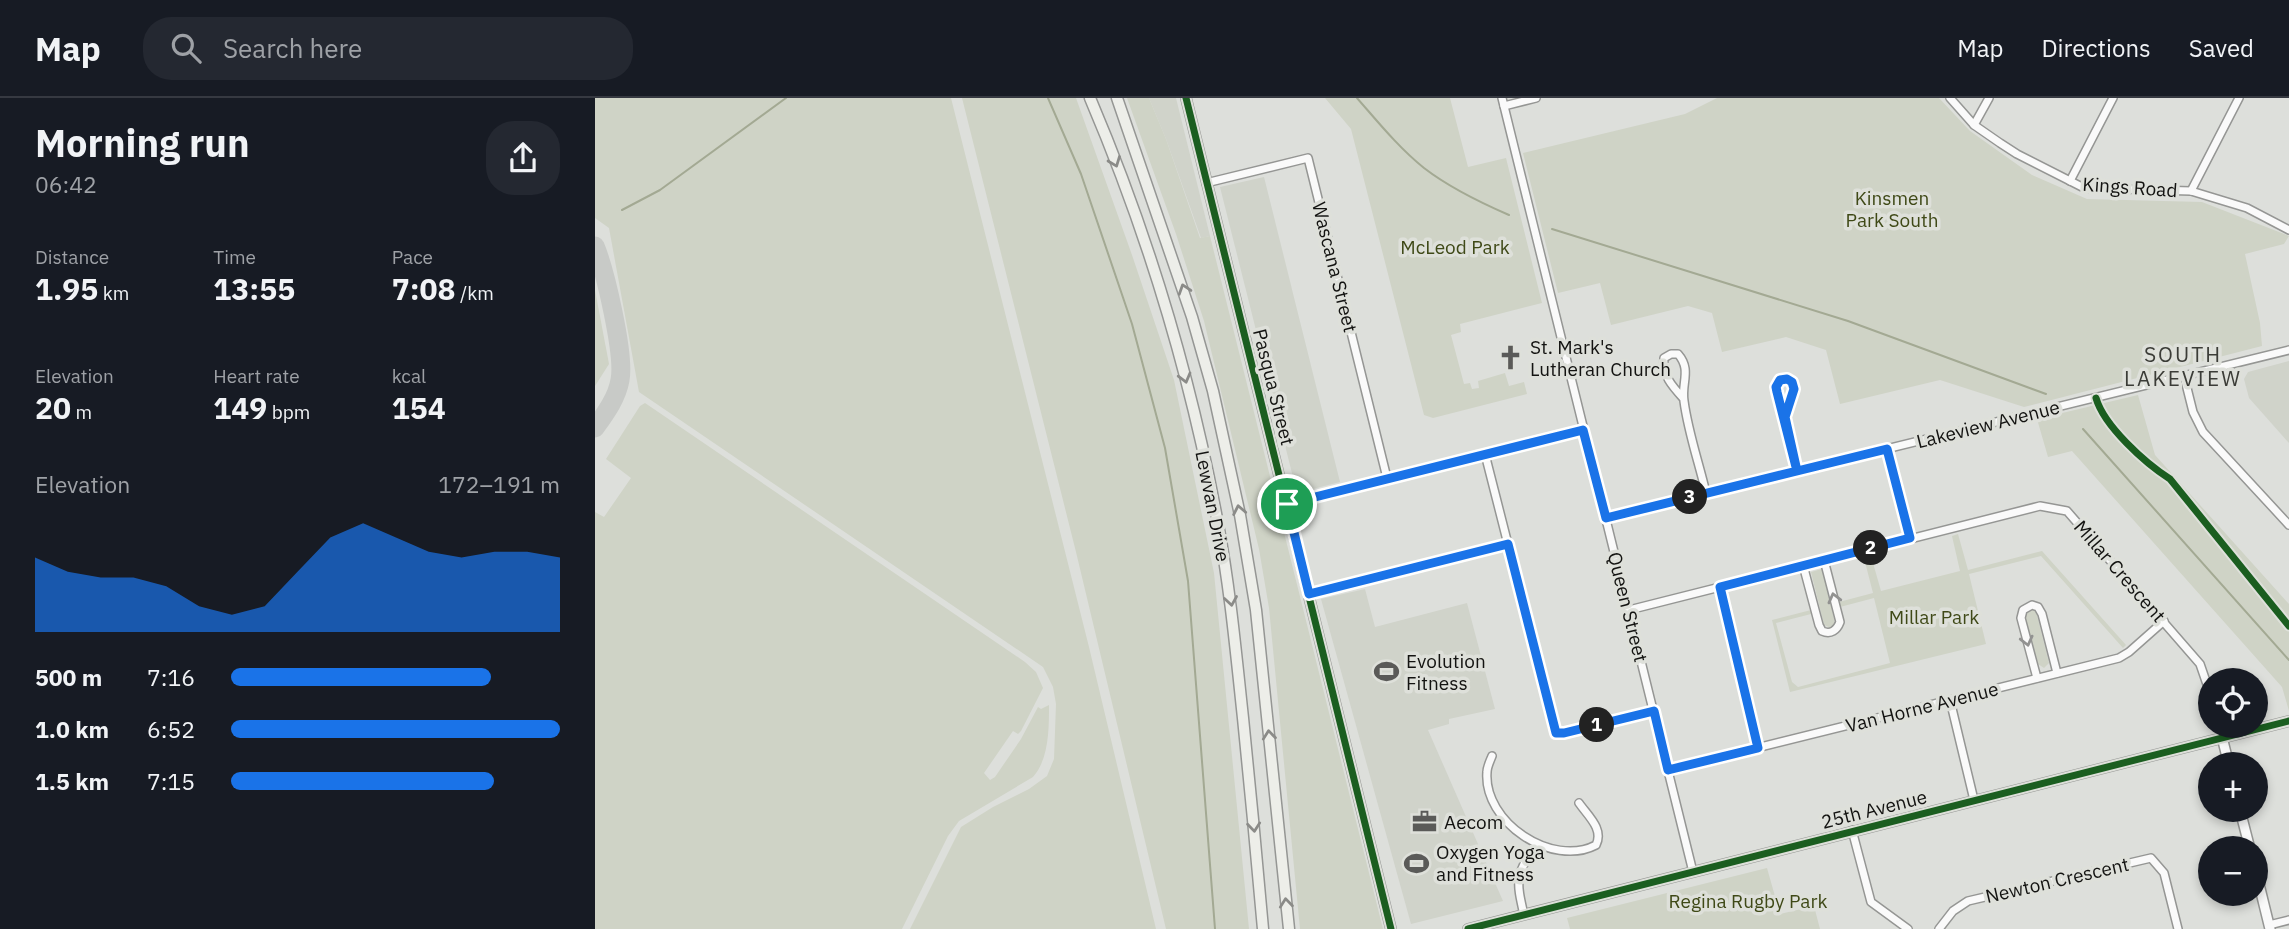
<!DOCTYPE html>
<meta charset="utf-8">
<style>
:root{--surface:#171b24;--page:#242831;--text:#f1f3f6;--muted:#9ea1a6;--line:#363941;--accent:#1a73e8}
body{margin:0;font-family:"IBM Plex Sans",sans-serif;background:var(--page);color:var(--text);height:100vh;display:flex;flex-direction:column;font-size:26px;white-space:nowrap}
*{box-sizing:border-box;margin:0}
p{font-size:23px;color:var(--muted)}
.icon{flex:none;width:38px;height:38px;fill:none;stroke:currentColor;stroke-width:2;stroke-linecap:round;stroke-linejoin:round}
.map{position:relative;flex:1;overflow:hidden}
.drawer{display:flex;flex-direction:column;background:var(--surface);width:595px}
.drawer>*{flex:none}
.controls{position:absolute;left:1603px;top:570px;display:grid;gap:14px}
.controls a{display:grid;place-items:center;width:70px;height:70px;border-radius:50%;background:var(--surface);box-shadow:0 4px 10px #0003;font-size:35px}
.pin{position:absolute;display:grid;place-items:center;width:60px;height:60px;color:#fff;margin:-30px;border:4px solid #fff;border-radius:50%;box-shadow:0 2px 7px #0007}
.km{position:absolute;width:35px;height:35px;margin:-18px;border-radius:50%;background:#222;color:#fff;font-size:19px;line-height:35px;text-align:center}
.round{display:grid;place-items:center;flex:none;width:74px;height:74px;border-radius:28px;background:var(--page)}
.headline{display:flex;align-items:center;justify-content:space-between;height:119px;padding:0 35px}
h1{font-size:38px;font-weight:700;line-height:52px}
.metrics{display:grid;grid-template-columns:repeat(3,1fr);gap:10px;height:119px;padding:7px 35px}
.metrics div{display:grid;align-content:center}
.metrics b{font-size:30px;font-weight:700}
.metrics small{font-size:19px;font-weight:400}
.metrics p{font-size:19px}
.chart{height:196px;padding:14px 35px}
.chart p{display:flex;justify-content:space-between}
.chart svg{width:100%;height:126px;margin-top:7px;fill:var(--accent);opacity:.7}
ul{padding:0 35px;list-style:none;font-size:23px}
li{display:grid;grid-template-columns:112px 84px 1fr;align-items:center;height:52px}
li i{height:18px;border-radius:9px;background:var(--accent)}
header{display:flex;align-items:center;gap:42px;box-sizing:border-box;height:98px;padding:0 35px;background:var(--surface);border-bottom:2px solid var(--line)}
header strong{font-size:33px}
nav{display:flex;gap:38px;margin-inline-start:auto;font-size:24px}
.search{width:490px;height:63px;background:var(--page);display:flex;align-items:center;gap:18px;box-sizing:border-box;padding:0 24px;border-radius:28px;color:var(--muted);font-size:26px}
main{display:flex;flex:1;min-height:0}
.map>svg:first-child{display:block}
.built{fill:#d0d3ca}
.green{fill:#cfd3c6}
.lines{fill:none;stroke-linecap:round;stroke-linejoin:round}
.stream{stroke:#a3a993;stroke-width:2}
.taxiway{stroke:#c8cac7;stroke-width:19}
.minor-casing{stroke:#959694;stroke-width:10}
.tertiary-casing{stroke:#959694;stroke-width:12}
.secondary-casing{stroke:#959694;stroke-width:13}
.minor{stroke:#fafafa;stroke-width:7}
.tertiary{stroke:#fafafa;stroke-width:9}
.secondary{stroke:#edeee9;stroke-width:10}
.cycleway-casing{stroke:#dee0da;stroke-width:11}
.cycleway{stroke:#1b5e20;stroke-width:7}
.oneway{stroke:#8b8b88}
.oneway2{stroke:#929291}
.route-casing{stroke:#fff;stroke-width:14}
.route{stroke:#1a73e8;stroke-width:9}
.labels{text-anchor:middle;stroke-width:7;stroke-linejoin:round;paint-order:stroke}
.street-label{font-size:19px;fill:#131311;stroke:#dee0da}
.park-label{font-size:19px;fill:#3f4917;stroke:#dee0da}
.poi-label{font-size:19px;fill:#131311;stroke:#dee0da;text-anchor:start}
.neighbourhood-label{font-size:21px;letter-spacing:2px;fill:#3b3c37;stroke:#dee0da}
</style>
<header>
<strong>Map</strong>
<div class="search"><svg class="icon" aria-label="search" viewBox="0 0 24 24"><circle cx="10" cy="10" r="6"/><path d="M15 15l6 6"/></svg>Search here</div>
<nav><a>Map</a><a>Directions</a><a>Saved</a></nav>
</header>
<main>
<section class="drawer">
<div class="headline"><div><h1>Morning run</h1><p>06:42</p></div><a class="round"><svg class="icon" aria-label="share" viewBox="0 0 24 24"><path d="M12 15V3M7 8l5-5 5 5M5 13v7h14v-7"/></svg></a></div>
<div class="metrics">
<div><p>Distance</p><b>1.95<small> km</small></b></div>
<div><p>Time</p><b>13:55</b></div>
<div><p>Pace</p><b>7:08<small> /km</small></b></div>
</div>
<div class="metrics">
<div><p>Elevation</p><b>20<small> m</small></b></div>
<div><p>Heart rate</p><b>149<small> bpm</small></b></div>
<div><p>kcal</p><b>154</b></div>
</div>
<div class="chart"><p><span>Elevation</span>172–191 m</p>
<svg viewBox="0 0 160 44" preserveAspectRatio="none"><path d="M0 44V18L10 23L20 25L30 25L40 28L50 35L60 38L70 35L80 23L90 11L100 6L110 11L120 16L130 18L140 16L150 16L160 18V44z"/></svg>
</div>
<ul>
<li><b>500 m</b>7:16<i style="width:79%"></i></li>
<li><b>1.0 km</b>6:52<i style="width:100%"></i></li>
<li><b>1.5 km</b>7:15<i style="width:80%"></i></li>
</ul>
</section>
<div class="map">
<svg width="1694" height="831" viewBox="0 0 1694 831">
<rect width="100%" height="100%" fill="#dddfdb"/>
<g class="built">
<polygon points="554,0 581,0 615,138 606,140 571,41"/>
<polygon points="669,79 745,384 702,395 625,89"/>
<polygon points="1694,263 1694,345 1654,300 1649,281 1653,274"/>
<polygon points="770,491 780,529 872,505 900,611 854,621 854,626 833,632 908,803 816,826 726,501"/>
</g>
<g class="green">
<polygon points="0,0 356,0 494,549 561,831 315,831 366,729 398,709 434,691 452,678 459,661 461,606 458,589 448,569 44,294 14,130 0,120"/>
<polygon points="367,0 481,0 537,157 579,282 619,475 654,831 571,831 481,454"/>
<polygon points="532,0 554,0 571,41 605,140 615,138 788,831 705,831 674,510 664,451 609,223 581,136"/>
<polygon points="730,0 855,0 873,69 911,60 947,205 865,226 866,234 856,237 869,286 875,285 877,291 884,290 883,283 910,275 914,288 929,284 932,296 838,320 829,317 756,31"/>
<polygon points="1122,0 1344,0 1375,33 1437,77 1492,101 1607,104 1694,138 1689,146 1650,156 1665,225 1667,248 1429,309 1345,282 1245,306 1231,252 1191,239 1127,254 1117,215 1093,208 1016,227 1005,185 963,195 928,55 1090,16"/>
<polygon points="0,192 14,266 0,288"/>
<polygon points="1543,297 1560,357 1694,506 1694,613 1687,589 1477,353 1453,359 1442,321"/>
<path d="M50,305L430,564L441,574L448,590L426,633L423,636L418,633L389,675L395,682L400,679L426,641L443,609L446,611L454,607C454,631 454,661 438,679L364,723L353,738L307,831H0V414L9,419L36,380L11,361L45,308Z"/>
<polygon points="1363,436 1373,472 1447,453 1531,547 1528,550 1446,458 1374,476 1391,546 1195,594 1177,522 1216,512 1216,516 1181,525 1197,584 1203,589 1295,565 1279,500 1245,509 1244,504 1278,495 1269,460 1276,458 1286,493 1365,473 1357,438"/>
<polygon points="1227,471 1240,525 1236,530 1229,527 1216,474"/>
<polygon points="1438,511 1441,513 1454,565 1449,570 1443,566 1429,515 1430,512"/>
<polygon points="1172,770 1185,816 1219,808 1225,831 975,831 972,820"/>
</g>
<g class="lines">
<g class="stream">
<polyline points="453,0 486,76 537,226 570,350 593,483 620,831"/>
<path d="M762,0C783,24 804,50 829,70C855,90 884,104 914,117"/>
<polyline points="27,112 65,92 191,0"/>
<polyline points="957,131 1253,223 1451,296"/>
<polyline points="1488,331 1694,562"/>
</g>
<path class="taxiway" d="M0,148C10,172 30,257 25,282C22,300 10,316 0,330"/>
<defs>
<g id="minor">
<polyline points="907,0 1098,774"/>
<polyline points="1355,0 1379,27 1405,45 1422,56 1489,90 1596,93 1652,110 1694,132"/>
<polyline points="909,8 941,0"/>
<polyline points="1379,27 1394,0"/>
<polyline points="1475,83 1518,0"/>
<polyline points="611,85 713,60 792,380"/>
<polyline points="1596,93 1644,0"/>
<polyline points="1589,278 1598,314 1608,334 1694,427"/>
<path d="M1088,300C1077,288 1067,277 1069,260L1076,256H1083C1097,272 1086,285 1089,303C1093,334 1104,365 1111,395"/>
<polyline points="1190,319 1199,291 1197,284 1192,281 1185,282 1181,289 1182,294 1202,373"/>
<polyline points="1292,351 1315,440"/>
<polyline points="890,356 961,635 969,635 1059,613"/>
<polyline points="692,406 988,332"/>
<polyline points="1011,420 1694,252"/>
<path d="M1208,467L1224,527L1227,533C1236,537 1242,532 1245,524L1229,462"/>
<polyline points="1125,489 1163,650"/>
<polyline points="714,496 913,446"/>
<polyline points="1034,512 1445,408 1472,413 1605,566 1615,595"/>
<polyline points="1442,580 1426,520 1428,512 1437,507 1443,509 1447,516 1462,575"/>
<polyline points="1355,602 1379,702"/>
<path d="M897,658C895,663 892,669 892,674C888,724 957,770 1001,747C1009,731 993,718 984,705"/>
<polyline points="1073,672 1524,560 1534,554 1569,523"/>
<polyline points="1257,732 1276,804 1313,831"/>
<path d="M929,817C921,782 920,777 941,747"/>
<polyline points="1674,827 1694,822"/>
<polyline points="1344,831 1358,813 1373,803 1556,760 1569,775 1583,831"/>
</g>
<g id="tertiary">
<polyline points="591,0 796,831"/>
<polyline points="1627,639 1634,667"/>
<polyline points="1645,712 1655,751"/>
<polyline points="1661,774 1675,831"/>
<polyline points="873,831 1694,623"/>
</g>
<g id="secondary">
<path d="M495,0C553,136 596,280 623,426C635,490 641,555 648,620C655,690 662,761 668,831"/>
<polyline points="522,0 597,219 618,293 645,417 661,512 694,831"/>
</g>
</defs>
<use href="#minor" class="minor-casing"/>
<use href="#tertiary" class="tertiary-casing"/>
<use href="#secondary" class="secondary-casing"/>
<use href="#minor" class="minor"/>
<use href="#tertiary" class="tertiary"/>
<use href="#secondary" class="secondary"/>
<defs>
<g id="cycleway">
<polyline points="591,0 796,831"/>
<path d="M1501,300C1509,328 1550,365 1575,381L1694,528"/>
<polyline points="873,831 1694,623"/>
</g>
</defs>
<use href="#cycleway" class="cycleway-casing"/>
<use href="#cycleway" class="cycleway"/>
</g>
<defs><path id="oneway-chevron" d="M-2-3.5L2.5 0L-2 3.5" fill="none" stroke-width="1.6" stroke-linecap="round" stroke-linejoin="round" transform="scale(1.75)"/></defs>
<g class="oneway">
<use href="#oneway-chevron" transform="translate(520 64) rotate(69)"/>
<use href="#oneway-chevron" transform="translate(589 191) rotate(-108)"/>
<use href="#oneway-chevron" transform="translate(590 280) rotate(75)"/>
<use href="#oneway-chevron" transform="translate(644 412) rotate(-101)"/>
<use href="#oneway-chevron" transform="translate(636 503) rotate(81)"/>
<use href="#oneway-chevron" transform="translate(674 637) rotate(-96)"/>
<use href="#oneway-chevron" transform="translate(659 729) rotate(84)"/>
<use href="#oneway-chevron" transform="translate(691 805) rotate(-96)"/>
</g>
<g class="oneway2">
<use href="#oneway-chevron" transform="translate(1239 500) rotate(-104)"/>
<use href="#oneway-chevron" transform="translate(1432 543) rotate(76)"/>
</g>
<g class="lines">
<defs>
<polyline id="route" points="692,406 714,496 913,446 961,635 969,635 1059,613 1073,672 1163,650 1125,489 1315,440 1292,351 1202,373 1182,294 1181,289 1185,282 1192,281 1197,284 1199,291 1190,319 1202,373 1011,420 988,332 692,406"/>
</defs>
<use href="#route" class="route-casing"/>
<use href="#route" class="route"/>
</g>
<defs>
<symbol id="church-bare" viewBox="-9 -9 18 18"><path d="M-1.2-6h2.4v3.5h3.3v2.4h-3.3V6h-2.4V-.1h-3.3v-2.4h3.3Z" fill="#5a5a58" stroke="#dee0da" stroke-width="2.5" paint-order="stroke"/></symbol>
<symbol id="stadium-bare" viewBox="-9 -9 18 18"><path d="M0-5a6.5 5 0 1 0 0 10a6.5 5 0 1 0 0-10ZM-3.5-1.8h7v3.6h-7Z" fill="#5a5a58" stroke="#dee0da" stroke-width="2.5" paint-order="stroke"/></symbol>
<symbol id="office-bare" viewBox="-9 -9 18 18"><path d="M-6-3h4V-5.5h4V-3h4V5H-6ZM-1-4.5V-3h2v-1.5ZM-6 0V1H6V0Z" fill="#5a5a58" stroke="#dee0da" stroke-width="2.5" paint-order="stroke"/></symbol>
</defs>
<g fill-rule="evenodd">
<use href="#church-bare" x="898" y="242" width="35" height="35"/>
<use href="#stadium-bare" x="774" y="556" width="35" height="35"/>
<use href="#office-bare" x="812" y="706" width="35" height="35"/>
<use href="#stadium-bare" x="804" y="748" width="35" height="35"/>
</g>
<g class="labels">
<g class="street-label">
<text transform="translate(1535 89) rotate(4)" y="7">Kings Road</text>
<text transform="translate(740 169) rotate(76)" y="7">Wascana Street</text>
<text transform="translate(679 289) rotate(76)" y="7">Pasqua Street</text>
<text transform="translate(1393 326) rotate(-14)" y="7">Lakeview Avenue</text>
<text transform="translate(618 408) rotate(79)" y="7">Lewvan Drive</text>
<text transform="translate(1525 473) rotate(49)" y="7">Millar Crescent</text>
<text transform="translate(1033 509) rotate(76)" y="7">Queen Street</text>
<text transform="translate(1327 609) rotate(-14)" y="7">Van Horne Avenue</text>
<text transform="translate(1279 711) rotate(-14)" y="7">25th Avenue</text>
<text transform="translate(1462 782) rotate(-13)" y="7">Newton Crescent</text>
</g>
<g class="park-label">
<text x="1297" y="107">Kinsmen<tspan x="1297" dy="22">Park South</tspan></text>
<text x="860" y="156">McLeod Park</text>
<text x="1339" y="526">Millar Park</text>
<text x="1153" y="810">Regina Rugby Park</text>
</g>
<g class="poi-label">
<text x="935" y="256">St. Mark's<tspan x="935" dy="22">Lutheran Church</tspan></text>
<text x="811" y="570">Evolution<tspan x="811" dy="22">Fitness</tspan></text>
<text x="849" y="731">Aecom</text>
<text x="841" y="761">Oxygen Yoga<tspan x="841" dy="22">and Fitness</tspan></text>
</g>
<g class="neighbourhood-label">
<text x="1588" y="264">SOUTH<tspan x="1588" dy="24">LAKEVIEW</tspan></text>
</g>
</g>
</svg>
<div class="controls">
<a><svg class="icon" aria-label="locate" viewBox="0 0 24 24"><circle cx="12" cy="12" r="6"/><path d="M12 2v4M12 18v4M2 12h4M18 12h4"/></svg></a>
<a>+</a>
<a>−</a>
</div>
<div class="pin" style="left:692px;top:406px;background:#1e9e55"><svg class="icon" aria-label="arrive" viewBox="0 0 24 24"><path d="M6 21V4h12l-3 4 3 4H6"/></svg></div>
<b class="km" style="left:1002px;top:627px">1</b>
<b class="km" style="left:1276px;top:450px">2</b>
<b class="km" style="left:1095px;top:399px">3</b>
</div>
</main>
